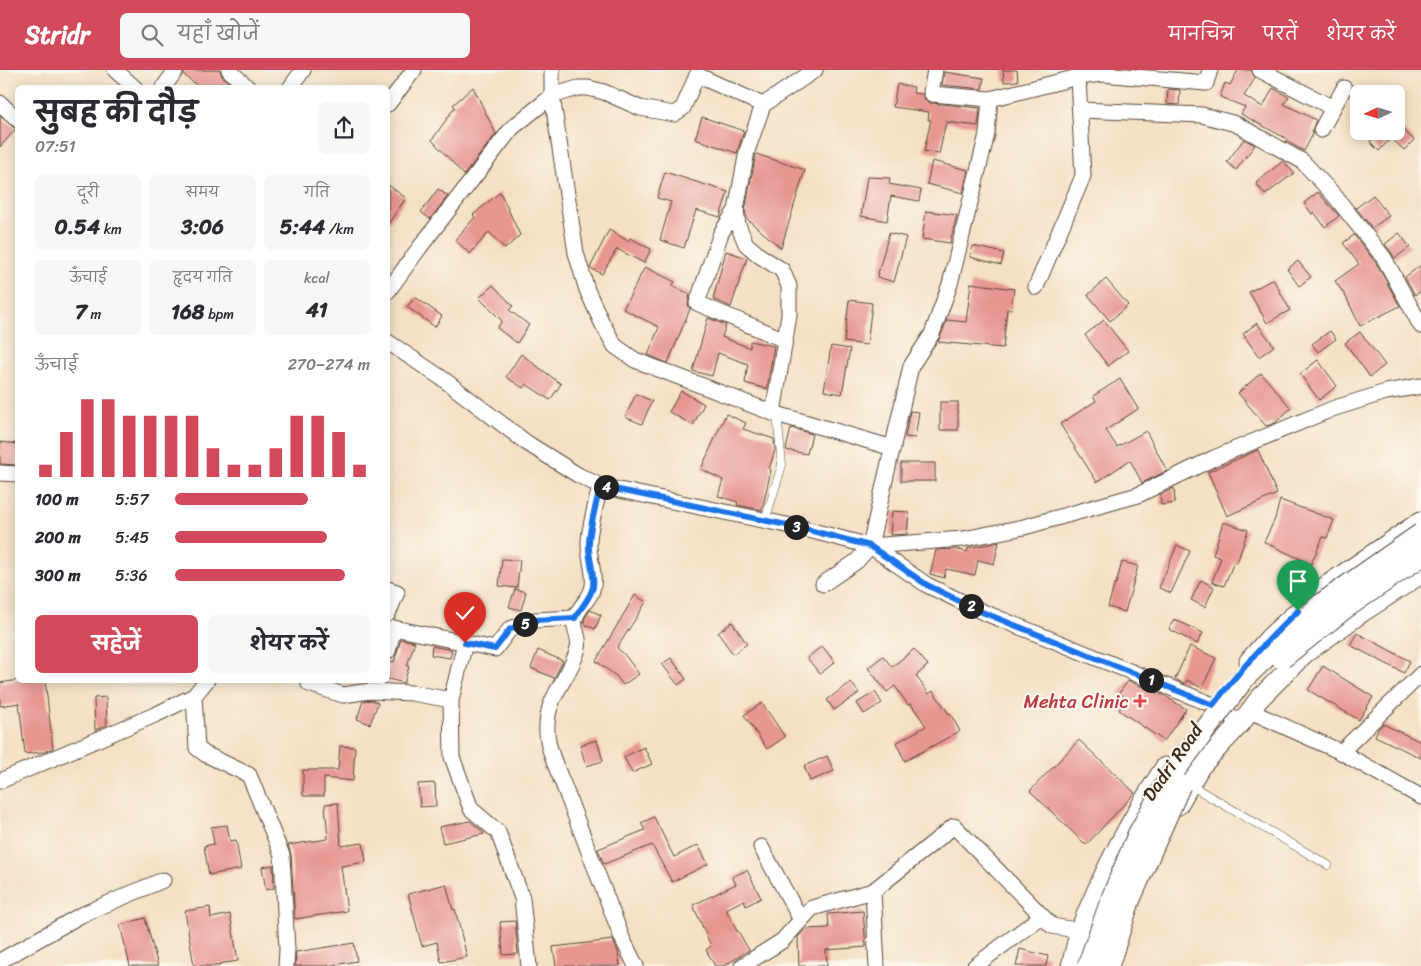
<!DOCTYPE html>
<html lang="hi">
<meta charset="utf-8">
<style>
:root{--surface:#fff;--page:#f7f7f7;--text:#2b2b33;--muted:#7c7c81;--accent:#d1495b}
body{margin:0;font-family:Sriracha,"Playpen Sans Deva",sans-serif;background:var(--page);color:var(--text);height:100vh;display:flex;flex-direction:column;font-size:19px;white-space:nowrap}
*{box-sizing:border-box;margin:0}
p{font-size:16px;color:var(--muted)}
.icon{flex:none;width:28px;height:28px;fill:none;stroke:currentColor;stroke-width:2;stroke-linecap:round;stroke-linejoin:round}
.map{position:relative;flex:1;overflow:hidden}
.side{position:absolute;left:15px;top:15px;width:375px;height:598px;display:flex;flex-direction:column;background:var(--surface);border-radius:8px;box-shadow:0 2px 12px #0003}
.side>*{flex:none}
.needle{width:32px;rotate:266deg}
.fabs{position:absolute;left:1350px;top:15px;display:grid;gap:10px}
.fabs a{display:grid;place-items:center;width:55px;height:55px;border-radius:8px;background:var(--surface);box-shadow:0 2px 12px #0003;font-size:25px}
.pin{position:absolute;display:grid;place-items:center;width:42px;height:42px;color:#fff;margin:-51px -21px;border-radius:50% 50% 50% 0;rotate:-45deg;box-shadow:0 0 5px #0007}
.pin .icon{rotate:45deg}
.km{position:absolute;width:25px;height:25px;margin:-12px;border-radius:50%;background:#222;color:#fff;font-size:14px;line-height:25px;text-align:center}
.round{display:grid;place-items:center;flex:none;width:52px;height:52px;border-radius:8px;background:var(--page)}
.summary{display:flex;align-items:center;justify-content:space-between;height:85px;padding:0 20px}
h1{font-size:28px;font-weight:700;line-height:38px}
.stats{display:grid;grid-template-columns:repeat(3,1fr);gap:8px;height:85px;padding:5px 20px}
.stats div{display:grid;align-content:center;border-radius:8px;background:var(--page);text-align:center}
.stats b{font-size:21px;font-weight:700}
.stats small{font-size:14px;font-weight:400}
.stats p{font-size:14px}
.chart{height:140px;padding:10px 20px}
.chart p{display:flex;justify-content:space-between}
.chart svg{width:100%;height:90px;margin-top:5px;stroke:var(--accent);stroke-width:6}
.button{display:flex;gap:10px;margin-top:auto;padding:10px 20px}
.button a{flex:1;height:58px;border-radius:8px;background:var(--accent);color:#fff;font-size:20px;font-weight:700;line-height:58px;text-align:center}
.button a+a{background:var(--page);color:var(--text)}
ul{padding:0 20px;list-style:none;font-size:16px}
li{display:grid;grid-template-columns:80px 60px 1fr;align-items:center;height:38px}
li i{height:12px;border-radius:6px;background:var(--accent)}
header{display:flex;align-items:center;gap:30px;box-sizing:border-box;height:70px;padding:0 25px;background:var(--accent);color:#fff}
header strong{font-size:24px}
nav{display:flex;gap:28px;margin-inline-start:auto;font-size:18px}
.search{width:350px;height:45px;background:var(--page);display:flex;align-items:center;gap:12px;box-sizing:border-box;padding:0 18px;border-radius:8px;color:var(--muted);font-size:19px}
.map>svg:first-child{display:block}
.building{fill:#e79692}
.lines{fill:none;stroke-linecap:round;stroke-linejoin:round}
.service-casing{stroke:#574537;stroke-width:9}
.minor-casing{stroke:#574537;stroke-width:17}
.tertiary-casing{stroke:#574537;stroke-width:21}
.service{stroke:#fff;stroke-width:8}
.minor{stroke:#fff;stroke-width:15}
.tertiary{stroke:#fff;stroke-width:19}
.secondary-bridge-casing{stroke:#574537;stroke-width:23;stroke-linecap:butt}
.secondary-bridge{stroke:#fff;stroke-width:21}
.route-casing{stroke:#fff;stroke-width:10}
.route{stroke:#1a73e8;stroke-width:6}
.health-dot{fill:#e0444e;stroke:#fbf7ec;stroke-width:2}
.labels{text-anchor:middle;stroke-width:4.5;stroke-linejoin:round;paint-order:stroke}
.health-label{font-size:19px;fill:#be3a42;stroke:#fbf7ec;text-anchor:end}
.street-label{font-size:19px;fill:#3b2a1e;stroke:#fbf7ec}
</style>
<header>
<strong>Stridr</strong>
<div class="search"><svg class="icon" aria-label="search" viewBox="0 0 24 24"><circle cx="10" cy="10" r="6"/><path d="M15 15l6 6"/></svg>यहाँ खोजें</div>
<nav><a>मानचित्र</a><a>परतें</a><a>शेयर करें</a></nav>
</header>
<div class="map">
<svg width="1421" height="896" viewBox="0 0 1421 896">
<rect width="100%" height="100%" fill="#fbf7ec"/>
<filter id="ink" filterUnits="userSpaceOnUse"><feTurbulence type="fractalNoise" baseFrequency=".02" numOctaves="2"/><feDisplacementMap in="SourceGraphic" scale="10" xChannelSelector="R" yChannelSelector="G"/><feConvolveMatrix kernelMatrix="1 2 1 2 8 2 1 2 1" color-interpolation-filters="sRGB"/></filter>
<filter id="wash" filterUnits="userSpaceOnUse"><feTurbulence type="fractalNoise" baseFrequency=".0096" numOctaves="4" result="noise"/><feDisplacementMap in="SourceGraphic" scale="20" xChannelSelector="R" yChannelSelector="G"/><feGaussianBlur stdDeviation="1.12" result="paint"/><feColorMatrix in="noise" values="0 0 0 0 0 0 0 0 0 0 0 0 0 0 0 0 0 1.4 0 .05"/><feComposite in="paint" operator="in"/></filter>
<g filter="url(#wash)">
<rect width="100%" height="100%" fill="#f4e0c4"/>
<g id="blocks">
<g class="building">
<polygon points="185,0 220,0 222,6 234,18 200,18 184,5"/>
<polygon points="1003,0 1017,0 1018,11 1004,12"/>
<polygon points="1238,0 1251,0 1255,8 1244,26 1263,37 1273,18 1289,27 1284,34 1316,50 1312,60 1313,64 1304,81 1286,71 1287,69 1241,44 1245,37 1220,27 1225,13 1230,15"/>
<polygon points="944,2 984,8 982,19 942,15"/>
<polygon points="897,14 914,17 913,23 922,24 926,31 931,33 980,38 978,56 946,52 939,84 924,81 931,50 928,50 929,42 893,37"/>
<polygon points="473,17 496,64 464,105 432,70 455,37 453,35"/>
<polygon points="1168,19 1180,20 1179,35 1167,34"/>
<polygon points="0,46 16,59 0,77"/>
<polygon points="702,47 744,61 737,83 695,69"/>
<polygon points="1396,53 1414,70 1404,80 1391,68 1379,81 1370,72 1380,61 1396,61"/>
<polygon points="1244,69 1255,75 1236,100 1227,92"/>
<polygon points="756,84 805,100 781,178 747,149 745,140"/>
<polygon points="932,91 968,100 963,123 927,114"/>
<polygon points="1283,91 1294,103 1265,125 1256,113"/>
<polygon points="665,102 728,122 720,147 696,140 684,178 660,170 671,132 657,128"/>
<polygon points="867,107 890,108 889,114 921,120 919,131 891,126 887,151 861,146"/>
<polygon points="388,115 406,128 388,154"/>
<polygon points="438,119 448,126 430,149 421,142"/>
<polygon points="500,122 520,165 505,179 489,162 470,184 455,170 475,147 473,145"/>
<polygon points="1318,122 1339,146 1325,157 1314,142 1312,144 1304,133"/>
<polygon points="1373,125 1389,146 1372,158 1356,138"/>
<polygon points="926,141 957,145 950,173 922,169"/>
<polygon points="609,160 628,171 630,168 651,179 644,193 617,179 602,204 590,198"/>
<polygon points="889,163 906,167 894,212 877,207"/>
<polygon points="1399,163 1410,177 1395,188 1385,174"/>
<polygon points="1354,165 1376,193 1400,236 1360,256 1346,227 1335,211 1359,194 1343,173"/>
<polygon points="973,176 1004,183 1001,195 970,187"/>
<polygon points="726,181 747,188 731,237 713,229"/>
<polygon points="1298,191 1311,207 1299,216 1287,199"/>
<polygon points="1421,195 1421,221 1415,225 1405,207"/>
<polygon points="645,197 675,212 672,216 690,224 688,234 690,239 668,293 648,285 659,257 623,239"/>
<polygon points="1106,209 1128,235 1110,251 1088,225"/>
<polygon points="1273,209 1290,240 1267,253 1249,222"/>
<polygon points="971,213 1014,219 1011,239 1007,239 1003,278 938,272 947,250 966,252"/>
<polygon points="493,215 513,236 509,240 529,255 517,273 497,258 502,251 479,228"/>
<polygon points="415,227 442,246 435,257 407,237"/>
<polygon points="849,230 872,233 867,275 844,272"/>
<polygon points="708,248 726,255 722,267 750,278 750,271 774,276 767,319 745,313 748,294 718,283 712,306 693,301"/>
<polygon points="1104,250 1128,281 1108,296 1085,265"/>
<polygon points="1257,253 1274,276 1259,287 1243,264"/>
<polygon points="1330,261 1336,269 1318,282 1312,274"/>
<polygon points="1360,262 1385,295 1370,307 1345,273"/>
<polygon points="831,276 850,279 842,324 824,321"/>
<polygon points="521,284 561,314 550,330 526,314 523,318 506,307"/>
<polygon points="1318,290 1337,316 1319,330 1300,304"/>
<polygon points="1261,303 1291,338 1275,353 1266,356 1238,323"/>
<polygon points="1120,309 1138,339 1106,360 1117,377 1146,361 1167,401 1142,413 1130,390 1097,412 1060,354 1096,331 1093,326"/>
<polygon points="681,321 704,334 693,355 669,342"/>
<polygon points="636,324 652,331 642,354 625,347"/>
<rect x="940" y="332" width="18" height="28"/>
<polygon points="910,341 919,342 915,368 905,367"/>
<polygon points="726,344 746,353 743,359 774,369 775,380 769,399 771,400 762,440 737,435 738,432 718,426 723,410 701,399"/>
<polygon points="791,358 812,364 807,384 786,380"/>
<polygon points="0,372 18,374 18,395 0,394"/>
<polygon points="1258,380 1277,424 1227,446 1208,402"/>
<rect x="901" y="393" width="34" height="18"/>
<polygon points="1174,418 1175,433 1161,435 1160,425"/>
<polygon points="1280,430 1334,450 1327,468 1323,467 1311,494 1264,472 1275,449"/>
<polygon points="892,441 909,442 907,464 890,465"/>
<polygon points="1223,452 1248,460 1237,493 1234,492 1224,516 1212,512 1221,488 1213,485"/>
<polygon points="999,472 994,494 978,490 975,505 946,499 944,508 930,504 936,480 956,479 967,482 968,478"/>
<polygon points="1177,475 1190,481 1171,523 1159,518"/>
<polygon points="502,489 520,490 517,518 499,516"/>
<polygon points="1122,492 1138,496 1125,542 1108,537 1115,513 1116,514"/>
<polygon points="1201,510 1214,517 1205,537 1191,530"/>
<polygon points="515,519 526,522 521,540 509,537"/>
<polygon points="635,525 646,532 617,578 624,584 639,604 623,615 616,606 596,591"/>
<polygon points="590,540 601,545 595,559 584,554 585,548"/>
<polygon points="1174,549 1203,563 1197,574 1169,559"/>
<polygon points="732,552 747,574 733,584 718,563"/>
<polygon points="1357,563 1410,591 1404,603 1350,575"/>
<polygon points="401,569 415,572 407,596 409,597 404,613 388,609 388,597 390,591 394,592"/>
<polygon points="432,576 452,580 450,588 431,585"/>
<polygon points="822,576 835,592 820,604 807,588"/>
<polygon points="1190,576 1216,588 1202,618 1187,610 1185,614 1175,609"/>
<polygon points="914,579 928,595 916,606 929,624 933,621 949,644 950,643 960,661 905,691 896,673 926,656 911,634 908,635 895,616 887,622 868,598 883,586 892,597"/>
<polygon points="538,580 563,591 554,608 531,598"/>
<polygon points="671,588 686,609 678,615 662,594"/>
<polygon points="1323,596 1373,627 1359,650 1308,620"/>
<polygon points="19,610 45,610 53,678 44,682 25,684 19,633 0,636 0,613"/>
<polygon points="1128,611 1165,626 1186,639 1164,671 1119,640 1126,628 1119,623"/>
<polygon points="851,612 859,623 834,640 827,630"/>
<polygon points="875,622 882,633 864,644 857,633"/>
<polygon points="106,627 107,655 95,660 94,628"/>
<polygon points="372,630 378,633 370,654 357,649 363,631"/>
<polygon points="762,633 785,667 767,679 744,645"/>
<polygon points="1383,654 1421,672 1421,688 1375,666 1378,659"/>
<polygon points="597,670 603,691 586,696 580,675"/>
<polygon points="1079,670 1135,723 1086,775 1030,721"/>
<polygon points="340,676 355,677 353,711 324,708 324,726 303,726 303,700 338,700"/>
<polygon points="644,677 652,694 632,703 624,687"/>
<polygon points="827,686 834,701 810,711 804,696"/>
<polygon points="435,713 436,736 420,737 418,714"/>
<polygon points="338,733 341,776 363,773 366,792 341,796 347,841 295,849 291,785 288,775 328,769 325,734"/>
<polygon points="654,747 674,787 698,775 708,794 672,812 652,775 604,794 598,779 645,760 641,753"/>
<polygon points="470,751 483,762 484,764 443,773 439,757"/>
<polygon points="227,755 230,771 236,770 241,799 209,805 204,776 214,774 211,757"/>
<polygon points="273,795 274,818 266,820 262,797"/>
<polygon points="747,800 761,828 746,836 744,830 726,839 737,861 738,861 749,880 724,896 715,896 706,880 711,876 693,835 736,814 732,807"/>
<polygon points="446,814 453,840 455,839 467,887 441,892 437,872 422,876 408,824"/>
<polygon points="210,837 211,848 230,844 238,891 219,894 220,896 194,896 185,841"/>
<polygon points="863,841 866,877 826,880 827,896 799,896 798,867 806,859 829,858 828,844"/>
<polygon points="145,848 158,896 130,896 120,855"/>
<polygon points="515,851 518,884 503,885 500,852"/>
<polygon points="613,870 618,882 620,896 556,896 553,877"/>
<polygon points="354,873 357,891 327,896 295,896 296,882"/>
<polygon points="1020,879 1048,886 1046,896 1016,896"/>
</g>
</g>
</g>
<g filter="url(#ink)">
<use href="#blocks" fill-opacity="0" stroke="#574537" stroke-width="1"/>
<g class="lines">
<defs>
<g id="service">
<polyline points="765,451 782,395 777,344"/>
<polyline points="1190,715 1328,795"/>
</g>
<g id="minor">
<polyline points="115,0 135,18"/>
<polyline points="229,0 248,18"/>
<polyline points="552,0 552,26 576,183 587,220 602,253 615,276 635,290 773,343 893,378"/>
<polyline points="935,0 931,22 932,24 990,29"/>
<polyline points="1260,0 1333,38"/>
<polyline points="163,18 176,0"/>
<polyline points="290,18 303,0"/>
<polyline points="0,33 18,50"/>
<polyline points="388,34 414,0"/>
<polyline points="1080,40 1202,45 1236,54 1302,91 1334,125 1384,188 1421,256"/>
<polyline points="1321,60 1344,18"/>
<polyline points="736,140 721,163 697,233 785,270"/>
<polyline points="1036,217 1083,106 1078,7"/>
<polyline points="388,221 420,177 512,58 552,26 578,18 588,18 604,22 640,38 674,44 683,38 697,5 763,35"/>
<polyline points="388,272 443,309 527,373 578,405 600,416 801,458 870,476 927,515 983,542 1213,635 1241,653"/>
<polyline points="773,343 789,245 789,216 782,200 760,186 746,174 738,155 736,140 747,81 763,35 815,0"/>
<polyline points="0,403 18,404"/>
<path d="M600,416C597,432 588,460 589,475C589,489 595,503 593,516C591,530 578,536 575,549C572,558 581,567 578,578C570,610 545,625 547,662C548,684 561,706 568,727C583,767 599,807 614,847L622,868L636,896"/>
<polyline points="870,476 963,469 1024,457 1138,425 1214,388 1332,339 1386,322 1421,316"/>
<polyline points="823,514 857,491 870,476 911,296 932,264 950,214 987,64 990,29 1078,7 1102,4 1206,13 1210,0"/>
<polyline points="388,519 397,522 388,544"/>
<polyline points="465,573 451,630 452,687 471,739 498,762 522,828 529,896"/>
<polyline points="388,581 394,558 495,579 510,559 535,550 575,548"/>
<polyline points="309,614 343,625 370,621 412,623 451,630"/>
<polyline points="194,626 197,678 205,684 249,705 282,785 287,880 286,896"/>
<polyline points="1250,641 1341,682 1421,727"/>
<polyline points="1341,682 1421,604"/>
<polyline points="0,711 157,644 194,626 207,610"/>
<polyline points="761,777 801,850"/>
<polyline points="0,891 81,845 163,810"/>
<polyline points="742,896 782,871 812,838 873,821"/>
<polyline points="877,896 873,821 954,756 1052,856 1075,860 1081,857"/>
<polyline points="975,896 1042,846"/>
</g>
<g id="tertiary">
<polyline points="1249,591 1270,567 1326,516 1421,451"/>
<polyline points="1178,735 1200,697 1241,653 1259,629 1304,584 1361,543 1421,504"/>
<path d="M1071,896C1075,882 1077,868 1082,855C1104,800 1132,747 1165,697"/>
</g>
</defs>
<use href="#service" class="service-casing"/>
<use href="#minor" class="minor-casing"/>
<use href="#tertiary" class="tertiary-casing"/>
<use href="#service" class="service"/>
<use href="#minor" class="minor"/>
<use href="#tertiary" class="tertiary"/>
<defs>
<g id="secondary-bridge">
<polyline points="1282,588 1345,538 1421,486"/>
<polyline points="1088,896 1112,828 1138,765 1169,708 1245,607 1320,535 1421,464"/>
<polyline points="1108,896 1129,831 1180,715"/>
</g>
</defs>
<use href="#secondary-bridge" class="secondary-bridge-casing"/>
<use href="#secondary-bridge" class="secondary-bridge"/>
</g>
</g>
<g class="lines" filter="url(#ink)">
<defs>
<path id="route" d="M465,573L495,579L510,559L534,550L575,548C581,537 590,529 593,517C595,503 588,488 589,474C589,457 597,433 600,416L801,458L870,476L927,515L982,542L1213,635C1239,601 1267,570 1298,541"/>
</defs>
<use href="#route" class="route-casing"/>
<use href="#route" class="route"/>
</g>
<path class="health-dot" d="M1137.5 623.5h5v5h5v5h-5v5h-5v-5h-5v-5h5z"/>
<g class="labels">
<g class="health-label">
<text x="1129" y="638">Mehta Clinic</text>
</g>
<g class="street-label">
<text transform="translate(1172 692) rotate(-55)" y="7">Dadri Road</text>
</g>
</g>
</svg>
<div class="fabs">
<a><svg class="needle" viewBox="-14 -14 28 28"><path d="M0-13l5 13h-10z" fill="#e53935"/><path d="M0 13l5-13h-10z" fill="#7c7c81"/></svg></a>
</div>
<div class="pin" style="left:1298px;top:541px;background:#1e9e55"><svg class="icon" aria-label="arrive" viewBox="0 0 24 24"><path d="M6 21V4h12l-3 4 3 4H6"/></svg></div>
<div class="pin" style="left:465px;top:573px;background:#d93025"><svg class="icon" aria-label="check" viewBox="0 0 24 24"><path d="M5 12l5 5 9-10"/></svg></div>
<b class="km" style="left:1151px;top:610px">1</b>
<b class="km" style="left:971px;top:536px">2</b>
<b class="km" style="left:796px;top:457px">3</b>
<b class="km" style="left:606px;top:417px">4</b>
<b class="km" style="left:525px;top:554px">5</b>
<section class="side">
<div class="summary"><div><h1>सुबह की दौड़</h1><p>07:51</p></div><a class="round"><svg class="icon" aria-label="share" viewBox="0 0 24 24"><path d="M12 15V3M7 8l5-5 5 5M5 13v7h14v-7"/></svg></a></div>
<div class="stats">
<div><p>दूरी</p><b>0.54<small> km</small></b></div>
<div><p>समय</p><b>3:06</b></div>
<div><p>गति</p><b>5:44<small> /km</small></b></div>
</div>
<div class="stats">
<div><p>ऊँचाई</p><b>7<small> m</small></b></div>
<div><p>हृदय गति</p><b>168<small> bpm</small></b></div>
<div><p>kcal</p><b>41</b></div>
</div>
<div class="chart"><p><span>ऊँचाई</span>270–274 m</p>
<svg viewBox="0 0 160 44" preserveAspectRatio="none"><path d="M5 44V38M15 44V22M25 44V6M35 44V6M45 44V14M55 44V14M65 44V14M75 44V14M85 44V30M95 44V38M105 44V38M115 44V30M125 44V14M135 44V14M145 44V22M155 44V38"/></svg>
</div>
<ul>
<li><b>100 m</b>5:57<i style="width:68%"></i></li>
<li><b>200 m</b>5:45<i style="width:78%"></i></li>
<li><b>300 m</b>5:36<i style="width:87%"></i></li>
</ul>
<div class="button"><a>सहेजें</a><a>शेयर करें</a></div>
</section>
</div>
